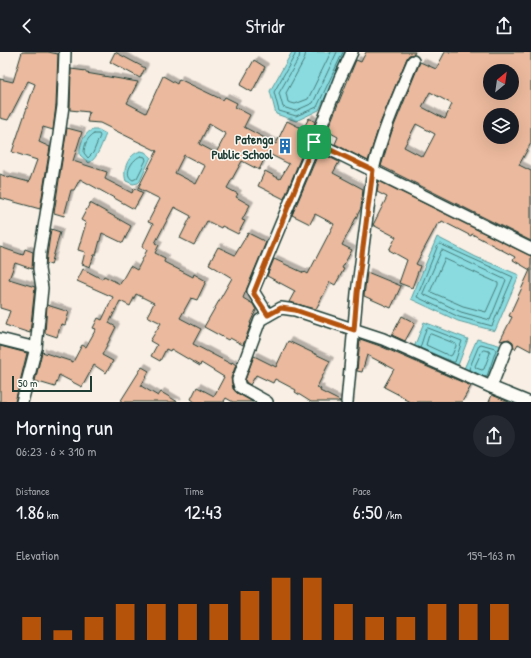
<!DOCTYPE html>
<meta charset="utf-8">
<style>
:root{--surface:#171b24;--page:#242831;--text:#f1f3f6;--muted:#9ea1a6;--accent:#b45309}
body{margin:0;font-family:"Patrick Hand",sans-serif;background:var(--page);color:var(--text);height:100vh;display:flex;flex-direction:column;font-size:15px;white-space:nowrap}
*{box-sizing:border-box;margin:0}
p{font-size:13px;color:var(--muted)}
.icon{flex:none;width:22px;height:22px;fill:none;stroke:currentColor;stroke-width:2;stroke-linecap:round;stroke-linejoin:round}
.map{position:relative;height:350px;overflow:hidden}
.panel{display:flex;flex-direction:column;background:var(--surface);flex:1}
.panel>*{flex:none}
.needle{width:26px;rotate:29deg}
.buttons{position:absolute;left:483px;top:12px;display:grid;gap:8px}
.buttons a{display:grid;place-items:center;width:36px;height:36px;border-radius:50%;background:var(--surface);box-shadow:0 4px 16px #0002;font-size:20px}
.scale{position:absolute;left:12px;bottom:10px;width:80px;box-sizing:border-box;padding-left:4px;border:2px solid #1f3d34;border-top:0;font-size:11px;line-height:14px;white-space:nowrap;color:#1f3d34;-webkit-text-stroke:3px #fdfcf7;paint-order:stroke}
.pin{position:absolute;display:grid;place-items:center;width:34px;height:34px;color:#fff;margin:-17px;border-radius:8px;box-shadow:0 2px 6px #0006}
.round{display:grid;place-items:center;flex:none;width:42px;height:42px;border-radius:21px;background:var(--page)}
.overview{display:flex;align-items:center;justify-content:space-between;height:68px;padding:0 16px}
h1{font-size:22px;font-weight:600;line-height:30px}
.figures{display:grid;grid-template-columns:repeat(3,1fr);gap:6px;height:68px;padding:4px 16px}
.figures div{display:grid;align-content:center}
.figures b{font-size:20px;font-weight:600}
.figures small{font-size:11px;font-weight:400}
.figures p{font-size:11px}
.chart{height:112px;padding:8px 16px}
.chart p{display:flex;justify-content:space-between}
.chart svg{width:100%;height:72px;margin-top:4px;stroke:var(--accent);stroke-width:6}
header{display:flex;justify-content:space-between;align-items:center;height:52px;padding:0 16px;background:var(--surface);font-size:18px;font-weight:600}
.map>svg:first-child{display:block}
.water{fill:#89dbe0;stroke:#5f9c9b}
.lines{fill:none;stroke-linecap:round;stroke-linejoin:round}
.shore{stroke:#497c79;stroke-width:1}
.building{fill:#ebb99d;stroke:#1f3d34;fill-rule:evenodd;filter:url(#shadow)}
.minor-casing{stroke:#1f3d34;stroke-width:14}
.minor{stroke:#fdfcf7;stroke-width:11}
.route-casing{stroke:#fff;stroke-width:8}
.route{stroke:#b45309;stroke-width:5}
.labels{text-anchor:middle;stroke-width:3;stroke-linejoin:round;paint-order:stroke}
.poi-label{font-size:13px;font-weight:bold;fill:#1f3d34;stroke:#fdfcf7;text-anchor:end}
</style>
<header><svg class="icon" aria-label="back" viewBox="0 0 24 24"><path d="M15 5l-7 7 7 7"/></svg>Stridr<svg class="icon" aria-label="share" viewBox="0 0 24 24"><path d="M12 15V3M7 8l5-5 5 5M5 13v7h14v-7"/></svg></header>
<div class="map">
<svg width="531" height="350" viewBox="0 0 531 350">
<defs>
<filter id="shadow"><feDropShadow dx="3.5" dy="-3.5" stdDeviation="0" flood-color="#0004"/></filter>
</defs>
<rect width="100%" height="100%" fill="#f9efe5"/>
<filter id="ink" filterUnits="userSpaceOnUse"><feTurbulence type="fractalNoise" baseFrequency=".025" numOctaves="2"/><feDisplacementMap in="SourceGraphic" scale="8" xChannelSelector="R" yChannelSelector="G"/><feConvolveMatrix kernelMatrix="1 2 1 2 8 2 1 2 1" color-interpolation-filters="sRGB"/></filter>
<g filter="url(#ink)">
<g class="water">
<polygon points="292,0 347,0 319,58 296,69 276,62 270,39"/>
<path d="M92,78H99L106,82C102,91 98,106 89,111L80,103C79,94 83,82 92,78Z"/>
<path d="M141,99L145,100L151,105L140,129L138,131L133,132L126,129C122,118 128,102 141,99Z"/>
<polygon points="437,185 476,205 519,223 495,279 458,269 411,247"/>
<polygon points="424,270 468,287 457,316 413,298"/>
<polygon points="477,287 502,294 488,331 463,319"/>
</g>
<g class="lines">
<g class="shore">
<polyline points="295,0 295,3 274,40 279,59 296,64 317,55 343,0"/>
<polyline points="300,0 299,6 279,41 283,55 295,59 313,51 337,0"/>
<polyline points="306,0 304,8 286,41 288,50 295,52 308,47 331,0"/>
<path d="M94,82H99L100,84L93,101L88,106L84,101C84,94 87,85 94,82Z"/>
<path d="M141,104L145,105L146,108L137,126L133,128C122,123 133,106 141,104Z"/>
<polygon points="440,192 513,225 492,274 459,265 417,245 438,193"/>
<polygon points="442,198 506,228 490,268 461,260 423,242"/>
<polygon points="445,207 498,231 498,233 486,260 463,254 431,240 431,238"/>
<polygon points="428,276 462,289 455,310 453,310 420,296 426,277"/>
<polygon points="431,282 456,292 456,294 452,303 450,304 426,293 429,283"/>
<polygon points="484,298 489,299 490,301 484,317 482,318 476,316 475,314 482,299"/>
<polyline points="482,324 469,317 479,293 481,292 495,296 496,298 487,324 485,325"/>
</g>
</g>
<g class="building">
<polygon points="22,0 48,0 58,2 56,53 53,78 43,75 39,90 50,95 40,157 0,146 0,122 9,126 10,125 29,130 37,108 12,100 35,32 28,29 8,68 0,66 0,27 13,30"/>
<polygon points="115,0 145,16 140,26 110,10"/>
<polygon points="366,0 415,0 414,2 409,3 407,6 379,74 368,109 335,92 338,85 327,79 356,8 361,10"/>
<path d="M445,0H531V91L519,113L531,119V189L381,114L392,79L420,10L436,17ZM490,19H512V41H490ZM430,40L452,52L445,67L422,55ZM490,63H512V85H490ZM416,72L435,82L423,105L404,95Z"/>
<polygon points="254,8 265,15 252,40 240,33"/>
<path d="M71,17L86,19V21L138,30L127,51L146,61L163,24L177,32L179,27L223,48L225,45L237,51L235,55L250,63L244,75L276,92L287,69L303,77L309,66L315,70L284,147L258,134L265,119L280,127L289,112L267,101L259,118L242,109L227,136L238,142L236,145L250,153L242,168L245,169L238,182L222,174L221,176L207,169L194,193L180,186L191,164L174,155L155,191L159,193L155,201L165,206L164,210L193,225L194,222L206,229L197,248L191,246L180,266L201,277L193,292L231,312L232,310L236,313L231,326L233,337L237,341L253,350H233L226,346L224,349L225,350H195L191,347L197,335L214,344L224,325L201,311L200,314L171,297L170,299L166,297L160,309L151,304L157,293L150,289L161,271L147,264L154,251L136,242L130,254L120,249L109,271L116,275L102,303L113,309L106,321L94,313L82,335L59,323L55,335L35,329L42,300L73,310L82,293L86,295L96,277L93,276L98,266L102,268L113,245L77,229L83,217L102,227L104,224L120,232L130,214L137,218L147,198L142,195L153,172L148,170L160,147L138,136L157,99L100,71L87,70L89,60L70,58ZM209,72L226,82L216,101L199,92ZM184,103L205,114L196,132L175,121Z"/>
<polygon points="67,76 82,80 73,109 107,120 105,127 132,141 134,136 143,141 134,157 80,127 74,138 71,138 64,164 54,161"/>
<polygon points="319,100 339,110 333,121 363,137 361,156 342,193 352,198 342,216 344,217 335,233 330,230 316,257 289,250 295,239 267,224 274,207 304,221 305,220 308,222 334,172 315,162 310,172 292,163"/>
<polygon points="379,129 531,204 531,299 518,292 515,297 514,296 513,290 509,287 500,289 512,265 509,264 530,218 513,208 515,205 472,182 471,184 442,169 440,172 438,171 416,212 420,214 412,236 399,231 407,208 389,198 396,185 373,173 387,145 377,140"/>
<polygon points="90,151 131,174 123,191 102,181 96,203 94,203 90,215 82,212 85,200 78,198 86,171 81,168"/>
<polygon points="51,177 60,180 51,213 46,211"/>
<polygon points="248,181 266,190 243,246 253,252 256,258 250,271 251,272 243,293 230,286 228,288 204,275 232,226 209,212 218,195 235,203"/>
<polygon points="0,195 23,203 25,197 33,200 32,217 15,211 9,227 35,235 30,281 5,273 10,259 0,256"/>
<polygon points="367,220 401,234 391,256 364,244"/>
<polygon points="47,253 69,260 65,273 61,272 57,285 45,281"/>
<polygon points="402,264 415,271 405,289 392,283"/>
<polygon points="360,287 380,294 471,334 462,350 410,350 404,347 405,346 384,335 394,317 367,303 362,320 357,319"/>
<polygon points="288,289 330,309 317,335 321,337 320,339 340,349 340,350 311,350 295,340 296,338 275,327 273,331 256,323 250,333 246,330 245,328 254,304 276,315"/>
<polygon points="0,294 27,301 15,350 0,350"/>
<polygon points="142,315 149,319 141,334 158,344 161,340 178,350 120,350"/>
<polygon points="492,343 509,350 489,350"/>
</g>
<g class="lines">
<defs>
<g id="minor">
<polyline points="315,90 340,26 352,0"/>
<polyline points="268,263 253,239 315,90 531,197"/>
<polyline points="0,287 36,296"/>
<polyline points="491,335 507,294"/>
<polyline points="22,350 36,296 42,236 39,217 40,200 58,90 63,54 65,0"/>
<polyline points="267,350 240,335 238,328 260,268 281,256 295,258 383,287 491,335 528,350"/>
<path d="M347,350L357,241L373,118C382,80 398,45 413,9"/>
</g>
</defs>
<use href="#minor" class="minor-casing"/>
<use href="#minor" class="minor"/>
</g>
</g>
<g class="lines" filter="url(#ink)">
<defs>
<polygon id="route" points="314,90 373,118 357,241 354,278 295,258 281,256 268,263 254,242 254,240"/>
</defs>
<use href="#route" class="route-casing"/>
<use href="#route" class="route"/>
</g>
<defs>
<symbol id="building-bare" viewBox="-9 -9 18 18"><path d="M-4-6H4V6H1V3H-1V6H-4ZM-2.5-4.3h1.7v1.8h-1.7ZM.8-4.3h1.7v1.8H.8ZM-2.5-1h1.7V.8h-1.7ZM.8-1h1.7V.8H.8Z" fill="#1f6fb2" stroke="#fdfcf7" stroke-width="2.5" paint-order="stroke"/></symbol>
</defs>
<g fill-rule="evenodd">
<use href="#building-bare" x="274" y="83" width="22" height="22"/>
</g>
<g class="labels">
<g class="poi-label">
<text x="273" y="92">Patenga<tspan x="273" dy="15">Public School</tspan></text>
</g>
</g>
</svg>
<div class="buttons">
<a><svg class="needle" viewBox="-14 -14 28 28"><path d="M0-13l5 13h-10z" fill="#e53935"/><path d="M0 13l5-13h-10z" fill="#9ea1a6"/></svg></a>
<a><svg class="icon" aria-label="layers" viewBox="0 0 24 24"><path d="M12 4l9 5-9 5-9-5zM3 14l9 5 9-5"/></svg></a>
</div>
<div class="scale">50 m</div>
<div class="pin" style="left:314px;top:90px;background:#1e9e55"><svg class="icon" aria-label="arrive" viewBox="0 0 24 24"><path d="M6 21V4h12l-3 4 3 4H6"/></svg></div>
</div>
<section class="panel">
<div class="overview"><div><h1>Morning run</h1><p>06:23 · 6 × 310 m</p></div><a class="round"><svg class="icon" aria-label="share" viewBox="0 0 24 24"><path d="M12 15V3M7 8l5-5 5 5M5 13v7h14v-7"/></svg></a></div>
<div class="figures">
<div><p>Distance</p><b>1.86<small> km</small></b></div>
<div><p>Time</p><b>12:43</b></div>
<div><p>Pace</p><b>6:50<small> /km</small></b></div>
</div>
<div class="chart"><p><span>Elevation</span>159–163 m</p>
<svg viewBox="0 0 160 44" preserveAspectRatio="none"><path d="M5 44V30M15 44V38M25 44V30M35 44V22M45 44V22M55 44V22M65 44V22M75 44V14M85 44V6M95 44V6M105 44V22M115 44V30M125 44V30M135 44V22M145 44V22M155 44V22"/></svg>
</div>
</section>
